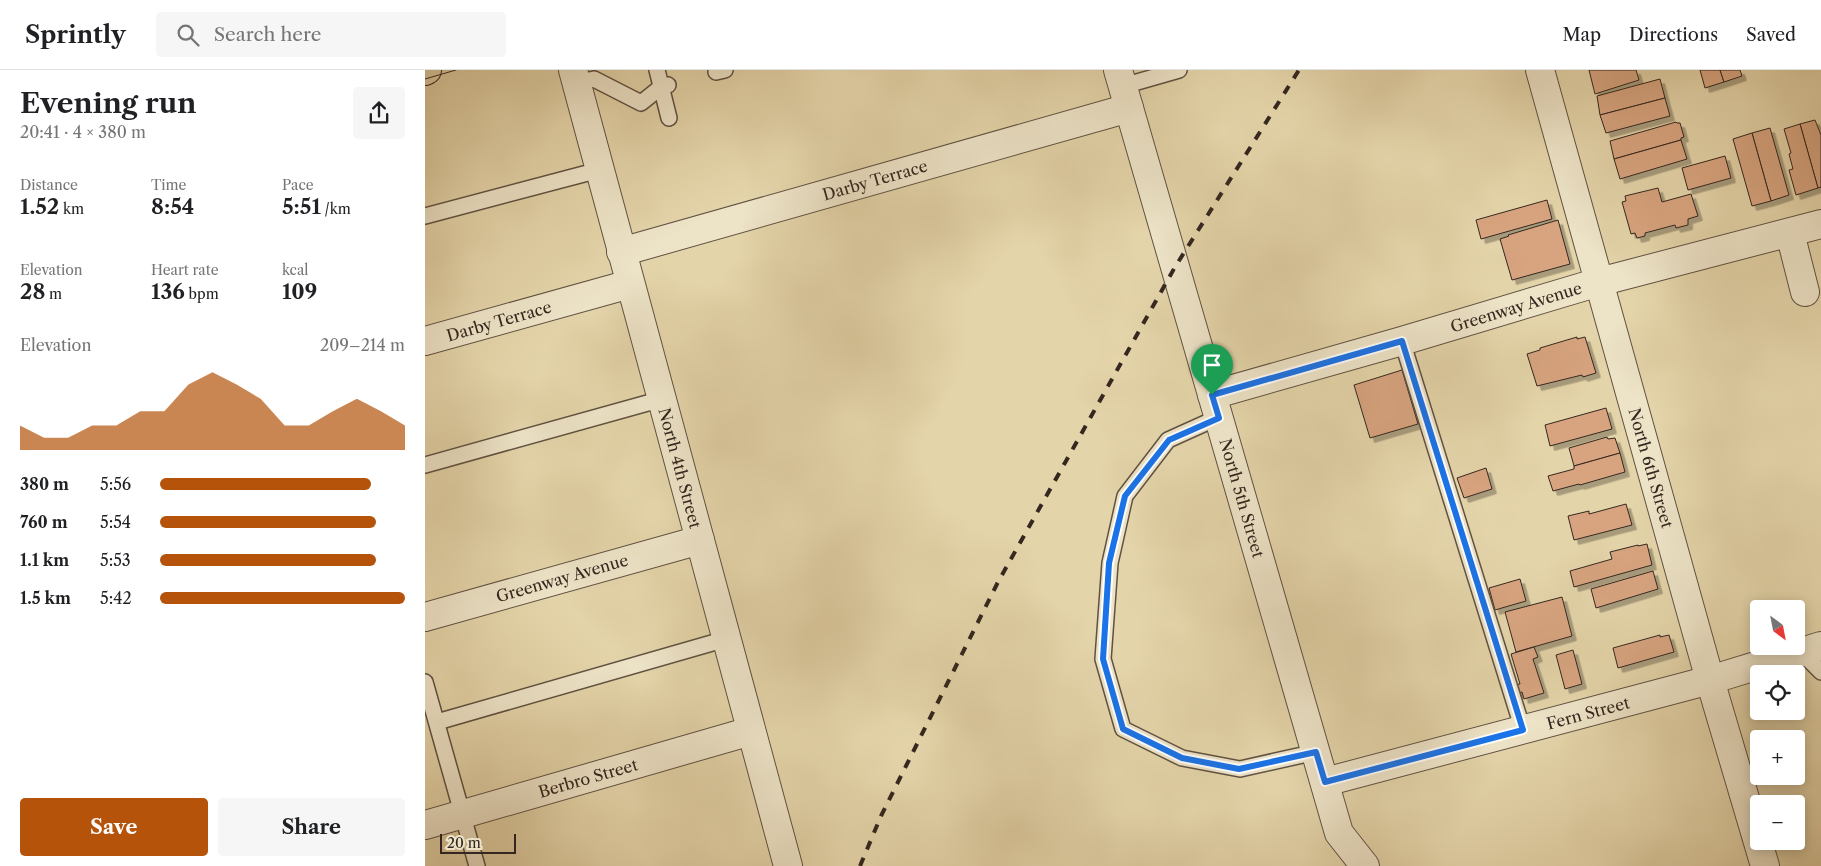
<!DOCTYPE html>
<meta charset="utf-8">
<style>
:root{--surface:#fff;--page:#f6f6f6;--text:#202124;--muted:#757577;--line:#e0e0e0;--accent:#b45309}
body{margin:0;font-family:"Libre Caslon Text",serif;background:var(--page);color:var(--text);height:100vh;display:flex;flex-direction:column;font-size:19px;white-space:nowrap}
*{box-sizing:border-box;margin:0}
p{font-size:16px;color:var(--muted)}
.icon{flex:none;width:28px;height:28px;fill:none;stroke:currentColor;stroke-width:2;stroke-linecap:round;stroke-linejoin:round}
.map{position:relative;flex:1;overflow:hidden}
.drawer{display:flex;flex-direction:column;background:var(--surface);width:425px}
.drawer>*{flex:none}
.needle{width:32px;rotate:148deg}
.controls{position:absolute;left:1325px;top:530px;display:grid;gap:10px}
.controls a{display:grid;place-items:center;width:55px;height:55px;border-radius:5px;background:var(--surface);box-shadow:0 2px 12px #0003;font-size:25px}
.scale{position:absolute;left:15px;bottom:12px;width:76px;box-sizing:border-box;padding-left:5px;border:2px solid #342720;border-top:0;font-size:14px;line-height:18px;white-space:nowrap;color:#342720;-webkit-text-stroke:4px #ede3c7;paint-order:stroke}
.pin{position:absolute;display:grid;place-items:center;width:42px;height:42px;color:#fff;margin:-51px -21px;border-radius:50% 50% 50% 0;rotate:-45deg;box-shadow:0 0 5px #0007}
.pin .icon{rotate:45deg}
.round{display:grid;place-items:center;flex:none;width:52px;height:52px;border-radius:5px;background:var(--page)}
.head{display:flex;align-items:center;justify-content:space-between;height:85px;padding:0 20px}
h1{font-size:28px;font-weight:800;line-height:38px}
.figures{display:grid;grid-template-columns:repeat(3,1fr);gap:8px;height:85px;padding:5px 20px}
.figures div{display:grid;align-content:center}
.figures b{font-size:21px;font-weight:800}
.figures small{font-size:14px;font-weight:400}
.figures p{font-size:14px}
.chart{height:140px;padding:10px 20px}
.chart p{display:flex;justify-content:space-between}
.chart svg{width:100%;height:90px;margin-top:5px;fill:var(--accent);opacity:.7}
.cta{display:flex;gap:10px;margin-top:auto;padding:10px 20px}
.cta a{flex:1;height:58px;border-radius:5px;background:var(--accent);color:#fff;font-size:20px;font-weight:800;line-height:58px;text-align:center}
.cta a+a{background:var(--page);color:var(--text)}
ul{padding:0 20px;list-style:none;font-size:16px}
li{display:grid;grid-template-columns:80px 60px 1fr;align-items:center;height:38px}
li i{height:12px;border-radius:6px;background:var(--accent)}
header{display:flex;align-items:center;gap:30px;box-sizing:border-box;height:70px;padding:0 25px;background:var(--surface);border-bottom:1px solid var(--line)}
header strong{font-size:24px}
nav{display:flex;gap:28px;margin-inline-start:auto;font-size:18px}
.search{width:350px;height:45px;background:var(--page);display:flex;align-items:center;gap:12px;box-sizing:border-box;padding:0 18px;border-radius:5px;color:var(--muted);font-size:19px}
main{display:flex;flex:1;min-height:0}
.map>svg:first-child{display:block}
.building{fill:#d7a47f;stroke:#342720;filter:url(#shadow)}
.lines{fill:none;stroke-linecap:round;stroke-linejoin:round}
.lane-casing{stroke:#605242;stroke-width:18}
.street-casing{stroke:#605242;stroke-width:30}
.primary-casing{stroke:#342720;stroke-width:30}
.lane{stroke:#ede3c7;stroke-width:15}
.street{stroke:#ede3c7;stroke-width:28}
.primary{stroke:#e4d4a9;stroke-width:28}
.tram{stroke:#342720;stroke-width:1}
.rail{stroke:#342720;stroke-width:4;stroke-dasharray:9 9;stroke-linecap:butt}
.route-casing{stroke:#fff;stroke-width:10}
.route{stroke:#1a73e8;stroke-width:6}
.labels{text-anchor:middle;stroke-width:4;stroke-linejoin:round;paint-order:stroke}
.street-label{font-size:16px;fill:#342720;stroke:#ede3c7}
</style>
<header>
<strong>Sprintly</strong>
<div class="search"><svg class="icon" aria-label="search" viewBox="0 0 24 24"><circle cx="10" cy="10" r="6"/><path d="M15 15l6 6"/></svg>Search here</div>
<nav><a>Map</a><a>Directions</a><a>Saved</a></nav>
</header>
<main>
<section class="drawer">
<div class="head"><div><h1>Evening run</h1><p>20:41 · 4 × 380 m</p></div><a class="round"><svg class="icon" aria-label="share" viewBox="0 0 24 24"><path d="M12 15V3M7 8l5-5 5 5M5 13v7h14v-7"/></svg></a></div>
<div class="figures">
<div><p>Distance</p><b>1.52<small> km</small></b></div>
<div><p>Time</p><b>8:54</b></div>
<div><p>Pace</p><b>5:51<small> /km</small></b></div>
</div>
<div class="figures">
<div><p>Elevation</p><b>28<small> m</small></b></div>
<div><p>Heart rate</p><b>136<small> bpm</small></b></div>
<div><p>kcal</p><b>109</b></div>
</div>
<div class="chart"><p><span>Elevation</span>209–214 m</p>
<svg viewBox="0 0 160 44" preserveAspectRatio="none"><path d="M0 44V32L10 38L20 38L30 32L40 32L50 25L60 25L70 12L80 6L90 12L100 19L110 32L120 32L130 25L140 19L150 25L160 32V44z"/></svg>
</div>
<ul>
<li><b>380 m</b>5:56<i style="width:86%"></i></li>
<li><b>760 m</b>5:54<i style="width:88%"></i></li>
<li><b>1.1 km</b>5:53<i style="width:88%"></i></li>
<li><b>1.5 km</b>5:42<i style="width:100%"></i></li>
</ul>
<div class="cta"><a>Save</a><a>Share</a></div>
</section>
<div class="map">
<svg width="1396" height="796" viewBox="0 0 1396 796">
<defs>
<filter id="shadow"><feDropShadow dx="4.5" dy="4.5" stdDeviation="0" flood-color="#0004"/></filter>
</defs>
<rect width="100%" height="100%" fill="#e4d4a9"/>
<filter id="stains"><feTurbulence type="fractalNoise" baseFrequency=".004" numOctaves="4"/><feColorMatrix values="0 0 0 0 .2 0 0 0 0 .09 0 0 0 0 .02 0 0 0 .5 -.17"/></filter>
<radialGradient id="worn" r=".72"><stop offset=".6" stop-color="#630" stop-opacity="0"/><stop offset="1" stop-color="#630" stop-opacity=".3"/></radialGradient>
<g class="building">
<polygon points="1164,0 1211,0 1214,10 1170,24"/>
<polygon points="1275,0 1295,0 1299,12 1280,18"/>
<polygon points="1295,0 1315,0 1317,6 1299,12"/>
<polygon points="1235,9 1240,28 1175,45 1172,26"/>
<polygon points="1240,28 1245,46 1181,63 1175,45"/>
<polygon points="1390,50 1396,65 1396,117 1393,118 1375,54"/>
<polygon points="1251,52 1252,53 1255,53 1259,67 1256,68 1256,70 1189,89 1185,71"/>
<polygon points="1375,54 1393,118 1371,125 1364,100 1368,99 1364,84 1366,83 1359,59"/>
<polygon points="1345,58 1364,125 1346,131 1327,63"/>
<polygon points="1327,63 1346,131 1327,136 1308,69"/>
<polygon points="1256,70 1262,89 1195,109 1189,89"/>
<polygon points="1300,86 1306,108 1263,120 1257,98"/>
<polygon points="1233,118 1237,132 1266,124 1273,146 1263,149 1263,155 1251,158 1250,155 1220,163 1220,166 1212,168 1210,163 1206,164 1197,132 1201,131 1200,126"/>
<polygon points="1122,130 1127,149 1056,169 1051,150"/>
<polygon points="1133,150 1145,194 1087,210 1075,169 1084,166 1083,165"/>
<polygon points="1152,267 1152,269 1160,267 1171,303 1158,307 1157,305 1112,316 1102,284 1115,280 1115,278"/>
<polygon points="977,300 993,354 945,368 929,315"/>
<polygon points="1181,338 1187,359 1125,376 1120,355"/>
<polygon points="1182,367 1183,369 1190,368 1195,383 1149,396 1144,378"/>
<polygon points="1195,383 1200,402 1155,415 1154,414 1128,421 1123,406 1149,399 1149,396"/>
<polygon points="1061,398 1067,419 1039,428 1032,408"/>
<polygon points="1201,434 1207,455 1149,470 1143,446 1164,441 1164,444"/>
<polygon points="1222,474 1227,495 1149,517 1145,501 1187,489 1185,482 1213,475 1213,476"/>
<polygon points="1228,501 1233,519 1171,538 1166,519"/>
<polygon points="1095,509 1101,531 1070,540 1064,518"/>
<polygon points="1137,527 1147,566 1091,582 1080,542"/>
<polygon points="1235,565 1235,567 1244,565 1249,582 1193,598 1188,578"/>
<polygon points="1109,577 1113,587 1108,589 1119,623 1099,629 1097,622 1092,624 1089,615 1095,614 1086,584"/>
<polygon points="1148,580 1157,614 1140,619 1131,585"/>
</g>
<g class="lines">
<defs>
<g id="lane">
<polyline points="232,0 244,48"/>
<polyline points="291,2 300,0"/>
<polyline points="151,13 169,9 216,33 236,17 243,15"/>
<polyline points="698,16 754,0"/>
<polyline points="0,146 174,100"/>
<polyline points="977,271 1098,660"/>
<polyline points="794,347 743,370 700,426 685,493 678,589 698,659 757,688 815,699 891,682"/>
<polyline points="0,395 237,329"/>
<polyline points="1376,582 1396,602"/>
<polyline points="0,612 52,796"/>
<polyline points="12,652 301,569"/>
</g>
<g id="street">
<polyline points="148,0 363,796"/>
<polyline points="693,0 914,763 940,796"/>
<polyline points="1115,0 1285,610 1340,796"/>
<polyline points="1365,163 1380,222"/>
<polyline points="196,182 704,38"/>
<polyline points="0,271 205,214"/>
<polyline points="787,325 977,271 1174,212 1396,154"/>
<polyline points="0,547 275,470"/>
<polyline points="900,712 1285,610 1396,576"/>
<polyline points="0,755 326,661"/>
</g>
<polyline id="primary" points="0,1 2,0"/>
</defs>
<use href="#lane" class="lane-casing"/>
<use href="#street" class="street-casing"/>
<use href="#primary" class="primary-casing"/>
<use href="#lane" class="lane"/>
<use href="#street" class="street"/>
<use href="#primary" class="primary"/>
<polyline class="tram" points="0,9 31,0"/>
<polyline class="rail" points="435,796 456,746 573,512 750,197 874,0"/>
</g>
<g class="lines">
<defs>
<polygon id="route" points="977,271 1098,660 900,712 891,682 814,699 757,688 698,659 678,589 684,493 700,426 744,370 794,348 787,325"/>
</defs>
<use href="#route" class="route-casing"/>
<use href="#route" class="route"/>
</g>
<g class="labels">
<g class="street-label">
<text transform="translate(450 110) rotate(-16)" y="6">Darby Terrace</text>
<text transform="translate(1091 237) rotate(-17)" y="6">Greenway Avenue</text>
<text transform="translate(74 251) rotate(-16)" y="6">Darby Terrace</text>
<text transform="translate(255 398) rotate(75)" y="6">North 4th Street</text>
<text transform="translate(1226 398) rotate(74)" y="6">North 6th Street</text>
<text transform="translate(817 428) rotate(74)" y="6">North 5th Street</text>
<text transform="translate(137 508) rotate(-16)" y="6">Greenway Avenue</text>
<text transform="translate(1163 643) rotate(-15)" y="6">Fern Street</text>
<text transform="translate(163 708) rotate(-16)" y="6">Berbro Street</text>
</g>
</g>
<rect width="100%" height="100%" filter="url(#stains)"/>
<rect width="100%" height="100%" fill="url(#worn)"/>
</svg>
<div class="controls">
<a><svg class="needle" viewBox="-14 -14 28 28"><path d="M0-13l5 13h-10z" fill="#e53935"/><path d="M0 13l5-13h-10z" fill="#757577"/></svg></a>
<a><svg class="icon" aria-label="locate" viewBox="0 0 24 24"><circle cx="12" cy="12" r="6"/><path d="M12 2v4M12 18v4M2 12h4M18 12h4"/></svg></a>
<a>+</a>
<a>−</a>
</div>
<div class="scale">20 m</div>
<div class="pin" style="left:787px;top:325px;background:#1e9e55"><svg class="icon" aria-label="arrive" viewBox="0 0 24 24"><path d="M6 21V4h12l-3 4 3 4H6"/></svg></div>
</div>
</main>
